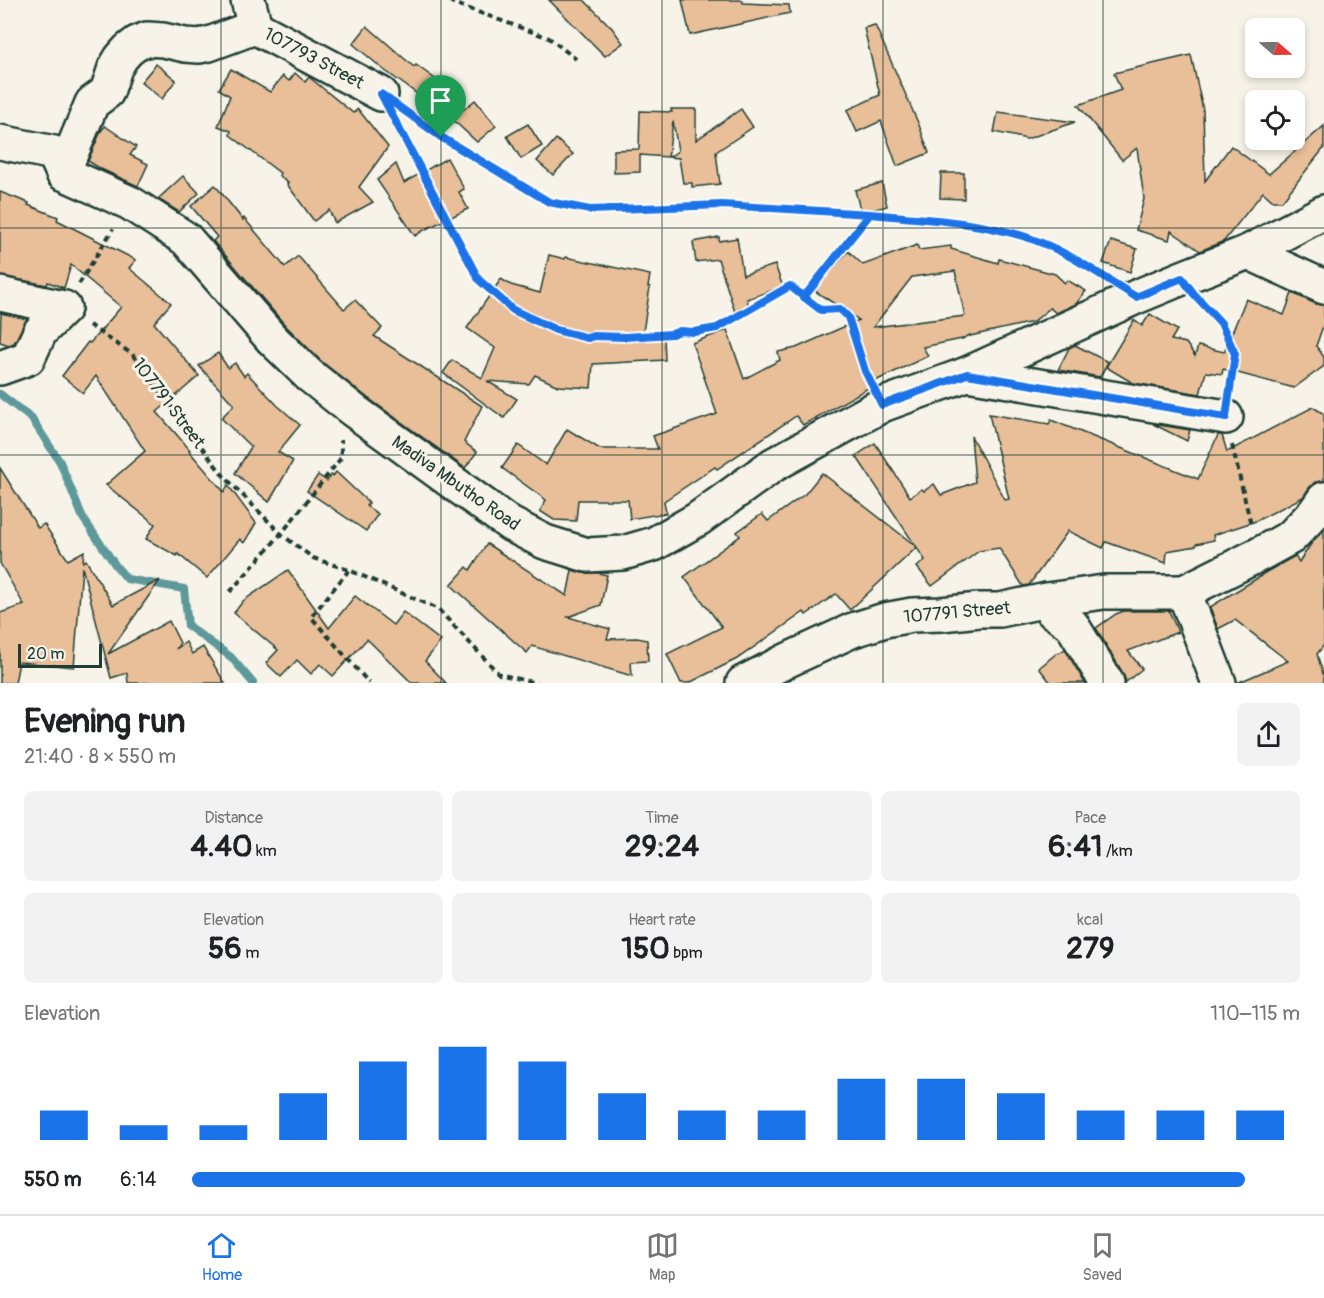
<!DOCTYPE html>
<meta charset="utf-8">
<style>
:root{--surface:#fff;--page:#f2f2f2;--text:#202124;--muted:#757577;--line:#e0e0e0;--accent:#1a73e8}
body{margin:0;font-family:Pangolin,sans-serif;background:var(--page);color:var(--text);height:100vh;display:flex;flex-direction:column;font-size:22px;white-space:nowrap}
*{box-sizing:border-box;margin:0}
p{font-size:20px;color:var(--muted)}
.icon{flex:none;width:33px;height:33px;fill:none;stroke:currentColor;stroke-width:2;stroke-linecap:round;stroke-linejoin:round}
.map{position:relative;height:683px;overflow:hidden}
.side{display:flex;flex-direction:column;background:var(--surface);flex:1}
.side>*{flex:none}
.needle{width:39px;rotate:110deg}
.fabs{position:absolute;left:1245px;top:18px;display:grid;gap:12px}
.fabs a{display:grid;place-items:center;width:60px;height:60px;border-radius:9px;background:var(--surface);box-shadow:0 3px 9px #0003;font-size:30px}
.scale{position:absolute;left:18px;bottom:15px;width:84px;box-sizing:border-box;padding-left:6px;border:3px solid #1f3d34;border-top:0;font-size:16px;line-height:21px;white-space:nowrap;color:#1f3d34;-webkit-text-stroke:4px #f7f3e8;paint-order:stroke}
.pin{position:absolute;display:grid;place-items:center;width:51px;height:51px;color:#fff;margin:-62px -26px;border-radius:50% 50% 50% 0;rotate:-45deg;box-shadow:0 0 6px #0007}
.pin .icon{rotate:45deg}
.round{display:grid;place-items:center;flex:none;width:63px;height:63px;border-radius:9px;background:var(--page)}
.head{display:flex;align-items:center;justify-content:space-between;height:102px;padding:0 24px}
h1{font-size:33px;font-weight:800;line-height:45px}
.metrics{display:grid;grid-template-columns:repeat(3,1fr);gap:9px;height:102px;padding:6px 24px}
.metrics div{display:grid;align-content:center;border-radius:9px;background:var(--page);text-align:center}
.metrics b{font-size:30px;font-weight:800}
.metrics small{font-size:16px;font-weight:400}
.metrics p{font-size:16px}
.chart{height:168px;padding:12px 24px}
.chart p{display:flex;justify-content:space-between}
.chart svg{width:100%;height:108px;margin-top:6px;stroke:var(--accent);stroke-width:6}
ul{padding:0 24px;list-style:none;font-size:20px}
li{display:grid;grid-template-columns:96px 72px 1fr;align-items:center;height:45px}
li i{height:15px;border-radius:8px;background:var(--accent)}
.dock{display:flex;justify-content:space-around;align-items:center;height:84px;border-top:2px solid var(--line);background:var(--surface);font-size:16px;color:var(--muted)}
.dock a{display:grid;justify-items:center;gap:3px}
.dock .active{color:var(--accent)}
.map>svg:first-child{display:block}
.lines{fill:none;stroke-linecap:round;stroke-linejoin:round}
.stream{stroke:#5d999b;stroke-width:8}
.building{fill:#e9bf99;stroke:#1f3d34;stroke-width:1.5;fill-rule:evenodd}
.minor-casing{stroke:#1f3d34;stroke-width:38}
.path{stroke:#1f3d34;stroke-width:4;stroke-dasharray:6 4.5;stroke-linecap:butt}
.minor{stroke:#f7f3e8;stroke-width:33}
.route-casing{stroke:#fff;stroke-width:12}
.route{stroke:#1a73e8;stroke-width:8}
.grid{fill:none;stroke:#1f3d34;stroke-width:1.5;stroke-opacity:0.55}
.labels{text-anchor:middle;stroke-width:6;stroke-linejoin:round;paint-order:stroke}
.street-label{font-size:18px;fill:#1f3d34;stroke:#f7f3e8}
</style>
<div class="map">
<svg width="1324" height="683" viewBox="0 0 1324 683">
<rect width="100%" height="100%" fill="#f7f3e8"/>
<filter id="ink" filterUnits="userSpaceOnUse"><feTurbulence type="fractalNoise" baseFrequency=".0167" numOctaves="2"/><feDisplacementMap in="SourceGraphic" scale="12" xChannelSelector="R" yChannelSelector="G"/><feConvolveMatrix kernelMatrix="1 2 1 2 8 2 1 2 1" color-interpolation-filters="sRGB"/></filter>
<g filter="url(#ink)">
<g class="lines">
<polyline class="stream" points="0,394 32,419 60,462 83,518 116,566 127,579 184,589 188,626 231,657 253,683"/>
</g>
<g class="building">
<polygon points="549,0 584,0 612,28 623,43 605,56"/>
<polygon points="682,0 742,0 743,3 789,5 790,13 690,35"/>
<polygon points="875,25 919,125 929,153 897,166 881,121 857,132 847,110 880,95 864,28"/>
<polygon points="367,26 414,67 416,65 438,81 435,84 451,98 441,111 384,70 353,44"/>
<polygon points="1191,55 1203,110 1205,181 1231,146 1269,174 1324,126 1324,148 1282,201 1273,201 1263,192 1224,241 1200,251 1171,231 1169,240 1136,230 1144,199 1137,148 1122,160 1078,105 1121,90 1114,73"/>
<polygon points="156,64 176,80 162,99 141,82"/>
<polygon points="231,69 270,92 283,76 289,81 295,73 305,82 309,77 353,113 358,109 388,147 359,187 373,202 335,223 329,210 314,221 287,184 288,183 279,175 280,173 230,135 231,131 218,126 230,96 219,89"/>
<polygon points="475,100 496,126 477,142 452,119"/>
<polygon points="671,109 696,109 696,140 741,109 753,127 716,152 720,184 692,187 692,183 683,183 679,158 669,157 678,151 673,121 668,157 640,155 640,172 614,173 614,150 639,149 640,111 672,112"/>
<polygon points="998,112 1075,122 1027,139 994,132"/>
<polygon points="528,124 542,146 521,159 507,136"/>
<polygon points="105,126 136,147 130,155 148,164 138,186 101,169 88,161 101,131"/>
<polygon points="556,139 573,154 553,175 537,161"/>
<polygon points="447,158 464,189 459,192 468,209 424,230 415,236 377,180 396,164 404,183"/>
<polygon points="941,173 964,173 964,199 940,198"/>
<polygon points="183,176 199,193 179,212 158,199"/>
<polygon points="882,183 887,206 861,213 855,190"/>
<polygon points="215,185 243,220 244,218 285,267 298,256 344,309 355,300 382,328 374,336 482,406 464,442 477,452 465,468 364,395 321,361 286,326 213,241 217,237 191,206"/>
<polygon points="0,192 29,203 28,205 58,217 57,220 136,260 129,268 171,303 154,323 199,376 157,412 190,450 189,451 224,492 228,485 256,523 244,543 240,539 207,578 178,554 177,556 146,539 155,524 106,485 145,451 96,376 83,393 62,376 88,342 90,343 121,307 71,265 64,288 48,282 47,285 0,276"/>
<polygon points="719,237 719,241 737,238 743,275 775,265 783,287 747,299 750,312 736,315 718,259 696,262 693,242"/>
<polygon points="1111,241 1137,249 1130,272 1103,263"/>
<path d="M917,245L919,250L951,246V249L998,263L999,259L1055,274L1065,283L1067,280L1086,291L1076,304L1056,313L1050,308L1033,322L970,336V335L962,339L923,347L928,356L869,384L870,387L803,425L796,416L717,469L715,467L664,501L666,513L630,519L628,500H578L576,521L554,520L540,511L546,500L502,468L518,445L546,465L567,429L600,449H658L653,436L717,414L692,343L727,330L744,379L780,360L778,352L796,348L859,320L815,291L822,280L848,251L863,265ZM955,271L965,316L873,327L912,277Z"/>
<polygon points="549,255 565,259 566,257 650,275 648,287 650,287 642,338 664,336 665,360 593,364 591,388 558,386 535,375 529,384 487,381 517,399 504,418 443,373 452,360 482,378 495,348 467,328 501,279 511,285 540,293"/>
<polygon points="1292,293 1316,304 1324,305 1324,323 1316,346 1324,357 1324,366 1294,388 1223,369 1222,374 1206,372 1200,394 1133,383 1106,367 1134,320 1142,326 1150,314 1177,330 1171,340 1186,343 1195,356 1198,346 1224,352 1246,299 1284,315"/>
<polygon points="1,313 27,319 14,343 9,345 0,342"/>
<polygon points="1075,345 1108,362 1100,377 1058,370 1069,348"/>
<polygon points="218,353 228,368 235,363 244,376 247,373 277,405 300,425 278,452 293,461 269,502 235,473 251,447 221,418 234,405 199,366"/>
<polygon points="1313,407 1324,414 1324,481 1315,482 1309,488 1303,497 1256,521 1213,535 1214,540 1196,544 1196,546 1167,551 1166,563 1106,542 1103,548 1068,531 1029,585 1023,586 999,548 979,551 932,586 917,567 925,560 856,456 875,443 910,497 922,489 924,491 934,484 941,495 975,482 971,436 1005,500 1009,499 989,414 1049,424 1051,420 1198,479 1218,435 1222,435 1227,452"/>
<polygon points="1153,424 1190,430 1187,441"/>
<polygon points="0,468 38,528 44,524 68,560 84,551 83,562 86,560 113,605 160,580 108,654 169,621 180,643 176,649 186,642 192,654 203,647 225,683 128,683 127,673 111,678 82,567 74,667 19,662 15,683 0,683 0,613 24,605 0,563"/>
<polygon points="336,472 369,503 366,506 378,514 366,531 307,491 318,475 327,481 331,475 333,476"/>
<polygon points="822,473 917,547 850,610 836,594 806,615 804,612 737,659 689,683 681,683 667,654 722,627 684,577 740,536 737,532 762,514 768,521 805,494"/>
<polygon points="1324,530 1324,645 1317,654 1324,677 1324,683 1237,683 1288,661 1235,620 1218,629 1210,607 1261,576 1261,575 1295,556 1299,562 1313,541"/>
<polygon points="487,544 567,596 572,570 582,573 598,573 607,575 601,605 568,617 610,629 607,639 637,638 647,640 648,661 631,662 632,676 532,646 527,653 451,585 467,567 470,570"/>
<polygon points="288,570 329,628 355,596 393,625 403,612 441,641 425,661 446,683 412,683 367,639 333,676 320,664 311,674 297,660 281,677 266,663 278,650 234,613 243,601"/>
<polygon points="1124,611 1169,611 1178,632 1128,651 1142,669 1126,682 1123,673 1096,628 1116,614"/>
<polygon points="1065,649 1085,683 1051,683 1039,668 1058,652 1059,653"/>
</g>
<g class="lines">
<defs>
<g id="minor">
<polyline points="248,0 255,27"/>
<polyline points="0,142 54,153 63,173 130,203 186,239 272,339 309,375 353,410 510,524 545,542 587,555 623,553 654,544 698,519 773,465 882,405 967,374 1136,297 1182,278 1248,252 1324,212"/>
<polyline points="63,173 92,103 107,92 115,68 121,58 128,50 137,43 147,39 163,40 185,45 199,46 209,44 255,27 381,94"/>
<polyline points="1248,252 1324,287"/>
<polyline points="0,294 64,308"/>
<polyline points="0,368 28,358 40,332 64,308"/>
<polyline points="967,374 1226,417"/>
<polyline points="1184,592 1219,683"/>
<polyline points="1047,600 1052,611 1072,625 1107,683"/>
<polyline points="743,683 788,660 853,630 885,620 912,615 941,614 979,610 1000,610 1047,600 1104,592 1184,592 1258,555 1291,537 1315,512 1324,499"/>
</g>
</defs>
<use href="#minor" class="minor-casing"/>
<g class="path">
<polyline points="449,0 453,3 549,38 576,59"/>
<polyline points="405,111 441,137 549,202 590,210 722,205 870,214 968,224 1026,237 1070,256 1104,278"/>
<polyline points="394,118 479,280 513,310 556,330 588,338 593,336 625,337 672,334 680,331 694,331 717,328 790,286 805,297 870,214"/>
<polyline points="79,284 113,229"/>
<polyline points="805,297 821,310 840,309 848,317 857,349 868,377"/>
<polyline points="1201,301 1221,323 1235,354 1230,388"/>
<polyline points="89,325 132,354 222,474 281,534 313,558 349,570 438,609 499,674 536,683"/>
<polyline points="1232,445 1251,525"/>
<polyline points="349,570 311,617 369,683"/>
<polyline points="230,592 281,534 341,458 341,440"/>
</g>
<use href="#minor" class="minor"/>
</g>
</g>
<g class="lines" filter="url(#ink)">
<defs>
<path id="route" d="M441,137L549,202L590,210L722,205L870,214L804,297L821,310L840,309L848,317L865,371L882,405L967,374L1226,417L1235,354L1221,323L1194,294L1182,278L1136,297C1100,275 1066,250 1026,237C976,221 922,219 870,214L804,297L790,286L717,328L694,332L680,331L672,334L625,337L593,336L588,338L556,330L513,310L479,280L381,94L441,137"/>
</defs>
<use href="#route" class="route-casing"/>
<use href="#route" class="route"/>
</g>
<path class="grid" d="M221,0V683M441,0V683M662,0V683M883,0V683M1103,0V683M0,228H1324M0,455H1324"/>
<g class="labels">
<g class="street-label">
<text transform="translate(314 58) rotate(28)" y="6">107793 Street</text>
<text transform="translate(169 403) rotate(53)" y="6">107791 Street</text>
<text transform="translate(456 483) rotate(35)" y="6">Madiva Mbutho Road</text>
<text transform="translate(957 612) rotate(-5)" y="6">107791 Street</text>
</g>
</g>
</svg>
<div class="fabs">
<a><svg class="needle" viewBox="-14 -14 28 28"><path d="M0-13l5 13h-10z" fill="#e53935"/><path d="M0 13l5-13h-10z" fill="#757577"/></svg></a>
<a><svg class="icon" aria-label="locate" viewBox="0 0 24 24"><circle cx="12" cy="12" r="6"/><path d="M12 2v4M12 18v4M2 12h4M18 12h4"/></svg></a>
</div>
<div class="scale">20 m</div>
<div class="pin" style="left:441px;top:137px;background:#1e9e55"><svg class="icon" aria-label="arrive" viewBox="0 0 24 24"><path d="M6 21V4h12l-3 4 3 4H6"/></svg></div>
</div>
<section class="side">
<div class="head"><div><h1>Evening run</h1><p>21:40 · 8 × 550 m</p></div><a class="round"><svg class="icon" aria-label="share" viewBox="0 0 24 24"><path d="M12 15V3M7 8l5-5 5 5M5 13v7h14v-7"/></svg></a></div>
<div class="metrics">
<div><p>Distance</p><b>4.40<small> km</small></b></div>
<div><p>Time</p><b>29:24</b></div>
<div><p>Pace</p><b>6:41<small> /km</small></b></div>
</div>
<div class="metrics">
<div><p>Elevation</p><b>56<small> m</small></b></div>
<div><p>Heart rate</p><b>150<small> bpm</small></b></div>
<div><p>kcal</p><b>279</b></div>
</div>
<div class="chart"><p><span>Elevation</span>110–115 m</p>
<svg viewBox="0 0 160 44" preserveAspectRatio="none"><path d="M5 44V32M15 44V38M25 44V38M35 44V25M45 44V12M55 44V6M65 44V12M75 44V25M85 44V32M95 44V32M105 44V19M115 44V19M125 44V25M135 44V32M145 44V32M155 44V32"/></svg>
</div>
<ul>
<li><b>550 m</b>6:14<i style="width:95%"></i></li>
</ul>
</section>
<nav class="dock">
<a class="active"><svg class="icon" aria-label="home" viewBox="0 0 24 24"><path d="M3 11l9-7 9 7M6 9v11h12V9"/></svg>Home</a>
<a><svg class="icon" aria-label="map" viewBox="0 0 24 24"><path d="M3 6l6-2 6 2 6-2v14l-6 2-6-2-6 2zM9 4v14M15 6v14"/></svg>Map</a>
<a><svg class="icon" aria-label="saved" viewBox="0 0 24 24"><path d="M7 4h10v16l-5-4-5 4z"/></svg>Saved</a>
</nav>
